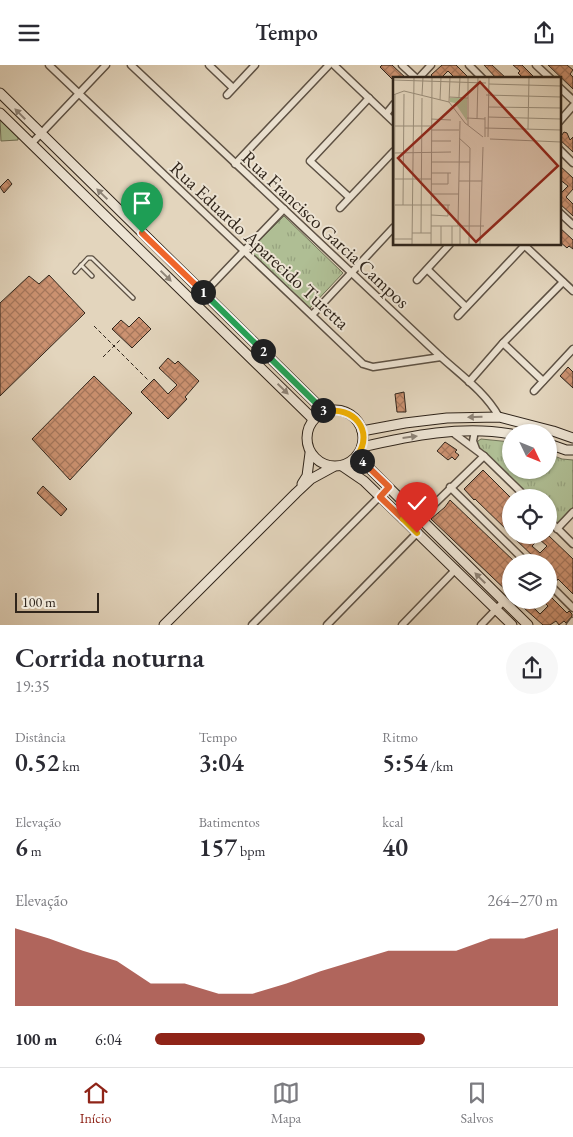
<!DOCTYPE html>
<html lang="pt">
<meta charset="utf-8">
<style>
:root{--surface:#fff;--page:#f7f7f7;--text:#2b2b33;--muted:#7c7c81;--line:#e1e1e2;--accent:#8f2418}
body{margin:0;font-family:"EB Garamond",serif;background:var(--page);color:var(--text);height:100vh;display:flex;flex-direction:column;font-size:19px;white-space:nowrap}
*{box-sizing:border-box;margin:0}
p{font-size:16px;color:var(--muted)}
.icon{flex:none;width:28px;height:28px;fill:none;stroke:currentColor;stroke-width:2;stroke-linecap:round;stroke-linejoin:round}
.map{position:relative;height:560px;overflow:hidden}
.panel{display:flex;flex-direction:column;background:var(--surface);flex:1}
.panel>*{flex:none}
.needle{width:32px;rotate:133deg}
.buttons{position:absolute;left:502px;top:359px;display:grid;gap:10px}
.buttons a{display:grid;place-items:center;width:55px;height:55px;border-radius:50%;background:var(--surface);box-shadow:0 1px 4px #0004;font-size:25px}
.scale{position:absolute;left:15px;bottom:12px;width:84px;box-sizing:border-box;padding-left:5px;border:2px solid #30251b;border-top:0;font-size:14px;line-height:18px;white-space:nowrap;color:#30251b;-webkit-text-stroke:4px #ede4d4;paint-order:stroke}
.pin{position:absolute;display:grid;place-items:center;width:42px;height:42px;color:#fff;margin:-51px -21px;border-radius:50% 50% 50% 0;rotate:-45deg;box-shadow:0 0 5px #0007}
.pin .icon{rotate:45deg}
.km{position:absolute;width:25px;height:25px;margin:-12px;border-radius:50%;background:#222;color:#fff;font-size:14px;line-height:25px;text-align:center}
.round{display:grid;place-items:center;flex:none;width:52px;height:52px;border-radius:26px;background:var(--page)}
.headline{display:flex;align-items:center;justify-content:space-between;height:85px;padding:0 15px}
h1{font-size:28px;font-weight:600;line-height:38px}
.figures{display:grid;grid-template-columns:repeat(3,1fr);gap:8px;height:85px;padding:5px 15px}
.figures div{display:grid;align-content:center}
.figures b{font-size:25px;font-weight:600}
.figures small{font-size:14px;font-weight:400}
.figures p{font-size:14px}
.chart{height:140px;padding:10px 15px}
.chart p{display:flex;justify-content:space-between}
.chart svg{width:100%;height:90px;margin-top:5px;fill:var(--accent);opacity:.7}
ul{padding:0 15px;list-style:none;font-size:16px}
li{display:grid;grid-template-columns:80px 60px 1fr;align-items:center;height:38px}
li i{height:12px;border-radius:6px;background:var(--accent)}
header{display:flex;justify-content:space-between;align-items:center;height:65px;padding:0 15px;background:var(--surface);font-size:22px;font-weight:600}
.dock{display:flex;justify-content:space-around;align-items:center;height:70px;border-top:1px solid var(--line);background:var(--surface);font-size:14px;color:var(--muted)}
.dock a{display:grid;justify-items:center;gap:2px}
.dock .active{color:var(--accent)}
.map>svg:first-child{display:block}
.grass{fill:#afbe94;stroke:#707258}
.park{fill:url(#park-tufts);stroke:#707258}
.building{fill:url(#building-cross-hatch);stroke:#30251b;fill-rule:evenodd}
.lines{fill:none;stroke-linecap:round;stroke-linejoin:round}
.lane-casing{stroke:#5d5144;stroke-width:5.5}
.street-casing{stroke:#5d5144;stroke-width:9}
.secondary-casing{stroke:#30251b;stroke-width:11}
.path{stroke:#30251b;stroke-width:1;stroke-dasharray:4 2.5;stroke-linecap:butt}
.lane{stroke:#ede4d4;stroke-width:3}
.street{stroke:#ede4d4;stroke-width:6}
.secondary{stroke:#ede4d4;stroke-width:9}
.oneway{fill:#8e8478}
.split-1-casing{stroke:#fff;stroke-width:10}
.split-2-casing{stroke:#fff;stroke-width:10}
.split-3-casing{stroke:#fff;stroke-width:10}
.split-4-casing{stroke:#fff;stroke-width:10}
.split-5-casing{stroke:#fff;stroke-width:10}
.split-6-casing{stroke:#fff;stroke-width:10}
.split-1{stroke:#f0652b;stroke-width:6}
.split-2{stroke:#22a559;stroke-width:6}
.split-3{stroke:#22a559;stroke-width:6}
.split-4{stroke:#f5b400;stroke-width:6}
.split-5{stroke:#f0652b;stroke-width:6}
.split-6{stroke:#f5b400;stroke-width:6}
.labels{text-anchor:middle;stroke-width:4;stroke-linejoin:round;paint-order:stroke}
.street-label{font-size:19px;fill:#30251b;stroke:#ede4d4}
.inset-road{fill:none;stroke:#9b8f7c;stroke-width:1}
.view{fill:#8f2418;fill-opacity:0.15;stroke:#8f2418;stroke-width:2.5}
.inset-edge{fill:none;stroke:#30251b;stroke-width:2.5}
</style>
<header><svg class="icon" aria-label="menu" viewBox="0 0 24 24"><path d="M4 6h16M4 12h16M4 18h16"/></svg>Tempo<svg class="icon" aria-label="share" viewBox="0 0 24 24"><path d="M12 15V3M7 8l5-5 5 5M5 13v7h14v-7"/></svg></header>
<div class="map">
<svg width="573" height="560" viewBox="0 0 573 560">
<defs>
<pattern id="park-tufts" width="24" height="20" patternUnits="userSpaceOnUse" patternTransform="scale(1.25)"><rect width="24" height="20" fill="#afbe94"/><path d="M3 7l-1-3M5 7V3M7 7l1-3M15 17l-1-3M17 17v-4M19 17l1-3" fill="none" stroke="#97a37f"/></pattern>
<pattern id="building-cross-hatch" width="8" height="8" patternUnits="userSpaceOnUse" patternTransform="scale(1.25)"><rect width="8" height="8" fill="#cc9271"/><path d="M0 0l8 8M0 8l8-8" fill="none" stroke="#a6775c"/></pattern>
</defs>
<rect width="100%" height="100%" fill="#e3d5bd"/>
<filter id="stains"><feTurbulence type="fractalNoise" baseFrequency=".004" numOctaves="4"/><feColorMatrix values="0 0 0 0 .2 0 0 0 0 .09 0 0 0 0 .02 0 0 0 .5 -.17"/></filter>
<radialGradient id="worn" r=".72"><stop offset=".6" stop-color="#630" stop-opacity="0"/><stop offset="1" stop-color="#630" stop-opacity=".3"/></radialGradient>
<polygon class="grass" points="0,55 18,72 18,75 1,76"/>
<g class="park">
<polygon points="284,151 343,208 310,243 249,186"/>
<polygon points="481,374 511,377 511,405 549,405 549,389 562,394 573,395 573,442 558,459 549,451 549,432 530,432 476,380 478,376"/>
</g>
<g class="building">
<polygon points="382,0 392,0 407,14 392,14 380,2"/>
<polygon points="442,0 456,0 470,14 456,14 448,6 440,14 435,14 431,10"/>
<polygon points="484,0 492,0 507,14 497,14"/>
<polygon points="513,0 522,0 536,14 524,14 518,8 520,6"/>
<polygon points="548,0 567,0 573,5 570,9 573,12 573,24"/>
<polygon points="564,67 567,68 570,75 573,72 573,87 559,74"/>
<polygon points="559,100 573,113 573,124 566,132 573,139 573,151 559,138 559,130 568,121 559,114"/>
<polygon points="8,114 12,119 4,128 0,122"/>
<polygon points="559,162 573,175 573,184 569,181 567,183 559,176"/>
<polygon points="49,210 85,248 0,331 0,238 29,211 39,219"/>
<polygon points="139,252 151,264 132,283 112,264 121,255 129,262"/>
<polygon points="168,293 175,299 178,296 199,316 185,332 187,334 168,354 141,327 154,314 168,329 177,320 159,303"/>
<polygon points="568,302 573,307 573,323 560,311"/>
<polygon points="94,311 132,348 70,415 32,374"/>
<polygon points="404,327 406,347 397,347 395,329"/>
<polygon points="445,377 457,385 455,387 459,390 455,395 452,392 448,395 437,386"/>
<polygon points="483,405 511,433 511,469 475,434 474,435 464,424"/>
<polygon points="43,421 67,444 61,451 37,428"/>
<polygon points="450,435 516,498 511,498 511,508 505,515 511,521 511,530 431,454 445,442"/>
<path d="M511,470H548L573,494V529L558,514L555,518L550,513L553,510L549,506V498H540ZM539,474L547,481L540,488L532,481Z"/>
<polygon points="549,530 567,548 569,546 572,549 572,551 566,558 564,556 559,560 556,556 550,560 543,560 515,535 526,535 540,549 548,541 542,535 549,535"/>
</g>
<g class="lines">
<defs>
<g id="lane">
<polyline points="81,200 92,211"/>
<polyline points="75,207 88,193 92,193 133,233"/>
</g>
<g id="street">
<polyline points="49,0 363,299 373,302 441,292"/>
<path d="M131,0L441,292C461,310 486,328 499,352"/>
<polyline points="209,0 233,23"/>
<polyline points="334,0 394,57"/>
<polyline points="402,0 417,14"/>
<polyline points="469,0 483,14"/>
<polyline points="536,0 551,14"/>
<polyline points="418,14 431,0"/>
<polyline points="559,22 573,35"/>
<polyline points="227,30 255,0"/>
<polyline points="386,49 394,39"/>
<polyline points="559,57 573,41"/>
<polyline points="31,79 106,0"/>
<polyline points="559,84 573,98"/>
<polyline points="235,99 329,0"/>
<polyline points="349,132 310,96 369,33"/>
<polyline points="340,143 394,86"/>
<polyline points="559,147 573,160"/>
<polyline points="523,179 573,226"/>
<polyline points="428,205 466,242"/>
<polyline points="417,215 450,179"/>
<polyline points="204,228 284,144"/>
<polyline points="312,250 394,162"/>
<polyline points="458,251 525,180"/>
<polyline points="503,278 543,316"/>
<polyline points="469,317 503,278 563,217"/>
<polyline points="534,326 573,284"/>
<polyline points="475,366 473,376 476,384"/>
<polyline points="452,367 484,391 526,432"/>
<polyline points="450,422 527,498"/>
<polyline points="420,453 484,391"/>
<polyline points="549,455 573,479"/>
<polyline points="557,464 573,447"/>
<polyline points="549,519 573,543"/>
<polyline points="252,560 389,422"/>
<polyline points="327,560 417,468"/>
<polyline points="402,560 456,504"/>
<polyline points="481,560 504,536"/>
<polyline points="570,560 573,556"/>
</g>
<g id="secondary">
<polyline points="0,28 325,347"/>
<polyline points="0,48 313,354"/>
<circle cx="335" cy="373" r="28"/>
<polyline points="362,366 405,358 447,353 499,352 553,366 573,373"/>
<polyline points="549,379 566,385 573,385"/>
<path d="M362,382C410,371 462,360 511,369"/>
<polyline points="357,391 528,560"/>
<polyline points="342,401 364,416 512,560"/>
<polyline points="302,419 307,411 310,388"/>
<polyline points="164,560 296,428 311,414 333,402"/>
</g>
</defs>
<use href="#lane" class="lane-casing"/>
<use href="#street" class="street-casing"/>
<use href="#secondary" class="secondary-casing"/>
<g class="path">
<polyline points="94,261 149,316"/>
<polyline points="103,292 120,275"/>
</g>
<use href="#lane" class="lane"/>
<use href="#street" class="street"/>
<use href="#secondary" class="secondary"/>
</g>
<defs><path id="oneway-solid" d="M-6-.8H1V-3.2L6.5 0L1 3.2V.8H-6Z" transform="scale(1.25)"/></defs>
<g class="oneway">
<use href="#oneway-solid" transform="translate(20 49) rotate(-135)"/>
<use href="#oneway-solid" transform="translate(102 129) rotate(-136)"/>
<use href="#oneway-solid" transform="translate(166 211) rotate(44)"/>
<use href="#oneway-solid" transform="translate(283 324) rotate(44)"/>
<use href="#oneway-solid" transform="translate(475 352) rotate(178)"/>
<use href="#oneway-solid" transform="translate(410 372) rotate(-7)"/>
<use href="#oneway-solid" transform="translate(480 513) rotate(-135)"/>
</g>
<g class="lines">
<defs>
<polyline id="split-1" points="142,168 203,227"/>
<polyline id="split-2" points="203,227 263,286"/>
<polyline id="split-3" points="263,286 323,345"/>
<path id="split-4" d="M323,345L325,347C353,340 375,366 357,391L362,396"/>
<polyline id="split-5" points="362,396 389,422 380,432 403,454"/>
<polyline id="split-6" points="403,454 417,468"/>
</defs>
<use href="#split-1" class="split-1-casing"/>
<use href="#split-2" class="split-2-casing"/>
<use href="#split-3" class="split-3-casing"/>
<use href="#split-4" class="split-4-casing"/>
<use href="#split-5" class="split-5-casing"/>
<use href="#split-6" class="split-6-casing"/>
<use href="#split-1" class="split-1"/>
<use href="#split-2" class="split-2"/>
<use href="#split-3" class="split-3"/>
<use href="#split-4" class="split-4"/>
<use href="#split-5" class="split-5"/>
<use href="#split-6" class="split-6"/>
</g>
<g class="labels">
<g class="street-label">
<text transform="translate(326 164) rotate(43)" y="7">Rua Francisco Garcia Campos</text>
<text transform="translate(260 180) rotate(43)" y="7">Rua Eduardo Aparecido Turetta</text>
</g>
</g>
<g transform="translate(393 12)">
<rect width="168" height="168" fill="#e3d5bd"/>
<path d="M57,21H74V44L62,26L57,25Z" fill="#afbe94"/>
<path class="inset-road" d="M0,3L93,6M96,7L168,9M0,18L11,14L56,25L72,46L90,60M29,18L30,0M93,18L168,20M56,20L75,21M66,20L67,0M47,23L48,0M56,25L57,0M95,30L168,31M95,40L168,42M74,41L92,42M38,42L58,43M84,42L85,0M75,48V0M2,49H38M92,51L168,53M135,52L136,0M38,53H66M92,60V40M95,60L96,0M66,61L77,71L76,167M97,62L168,65M38,64H58M1,76L58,75M38,85H77M38,96H58M2,102H38M66,104H89M38,107H55V96M38,117H66M2,128H57M10,128L11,17M38,138L55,139V128M38,149H91M65,149L67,44M19,156H38M28,156L29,21M1,162H19M1,167L2,17M19,167L21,0M38,167L39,0M48,167V149M59,167V149M67,167V149M87,167L90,70"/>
<path class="view" d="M87,5L165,89L83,165L5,81Z"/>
<rect width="168" height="168" class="inset-edge"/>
</g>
<rect width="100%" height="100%" filter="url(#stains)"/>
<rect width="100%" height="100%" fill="url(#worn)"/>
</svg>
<div class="buttons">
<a><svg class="needle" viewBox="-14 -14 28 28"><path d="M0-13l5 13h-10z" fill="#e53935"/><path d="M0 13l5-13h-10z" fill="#7c7c81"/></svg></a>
<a><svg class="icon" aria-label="locate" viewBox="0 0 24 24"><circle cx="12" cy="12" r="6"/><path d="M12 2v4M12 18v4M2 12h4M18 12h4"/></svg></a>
<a><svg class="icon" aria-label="layers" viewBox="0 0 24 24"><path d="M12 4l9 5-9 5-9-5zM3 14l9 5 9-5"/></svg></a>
</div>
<div class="scale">100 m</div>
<div class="pin" style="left:142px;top:168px;background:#1e9e55"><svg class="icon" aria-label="arrive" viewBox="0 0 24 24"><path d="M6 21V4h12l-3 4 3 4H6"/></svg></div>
<div class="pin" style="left:417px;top:468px;background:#d93025"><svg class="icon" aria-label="check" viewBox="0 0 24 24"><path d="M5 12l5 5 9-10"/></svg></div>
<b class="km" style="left:203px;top:227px">1</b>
<b class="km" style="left:263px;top:286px">2</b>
<b class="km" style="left:323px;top:345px">3</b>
<b class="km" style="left:362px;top:396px">4</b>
</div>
<section class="panel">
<div class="headline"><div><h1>Corrida noturna</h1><p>19:35</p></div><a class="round"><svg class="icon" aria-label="share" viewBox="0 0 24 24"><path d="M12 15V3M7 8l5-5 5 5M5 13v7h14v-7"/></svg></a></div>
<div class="figures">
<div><p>Distância</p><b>0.52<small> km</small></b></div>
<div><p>Tempo</p><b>3:04</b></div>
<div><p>Ritmo</p><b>5:54<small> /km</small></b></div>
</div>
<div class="figures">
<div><p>Elevação</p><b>6<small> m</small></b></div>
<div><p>Batimentos</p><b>157<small> bpm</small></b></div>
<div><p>kcal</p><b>40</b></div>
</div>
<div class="chart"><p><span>Elevação</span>264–270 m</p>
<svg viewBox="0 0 160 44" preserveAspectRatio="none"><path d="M0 44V6L10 11L20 17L30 22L40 33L50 33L60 38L70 38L80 33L90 27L100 22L110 17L120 17L130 17L140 11L150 11L160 6V44z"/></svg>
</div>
<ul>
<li><b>100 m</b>6:04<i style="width:67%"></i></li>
</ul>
</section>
<nav class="dock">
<a class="active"><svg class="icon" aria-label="home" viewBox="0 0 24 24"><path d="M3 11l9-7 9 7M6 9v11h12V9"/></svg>Início</a>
<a><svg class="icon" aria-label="map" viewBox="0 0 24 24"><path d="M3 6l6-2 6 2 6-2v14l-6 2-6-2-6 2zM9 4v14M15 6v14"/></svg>Mapa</a>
<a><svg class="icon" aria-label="saved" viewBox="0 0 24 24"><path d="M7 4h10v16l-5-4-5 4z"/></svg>Salvos</a>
</nav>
